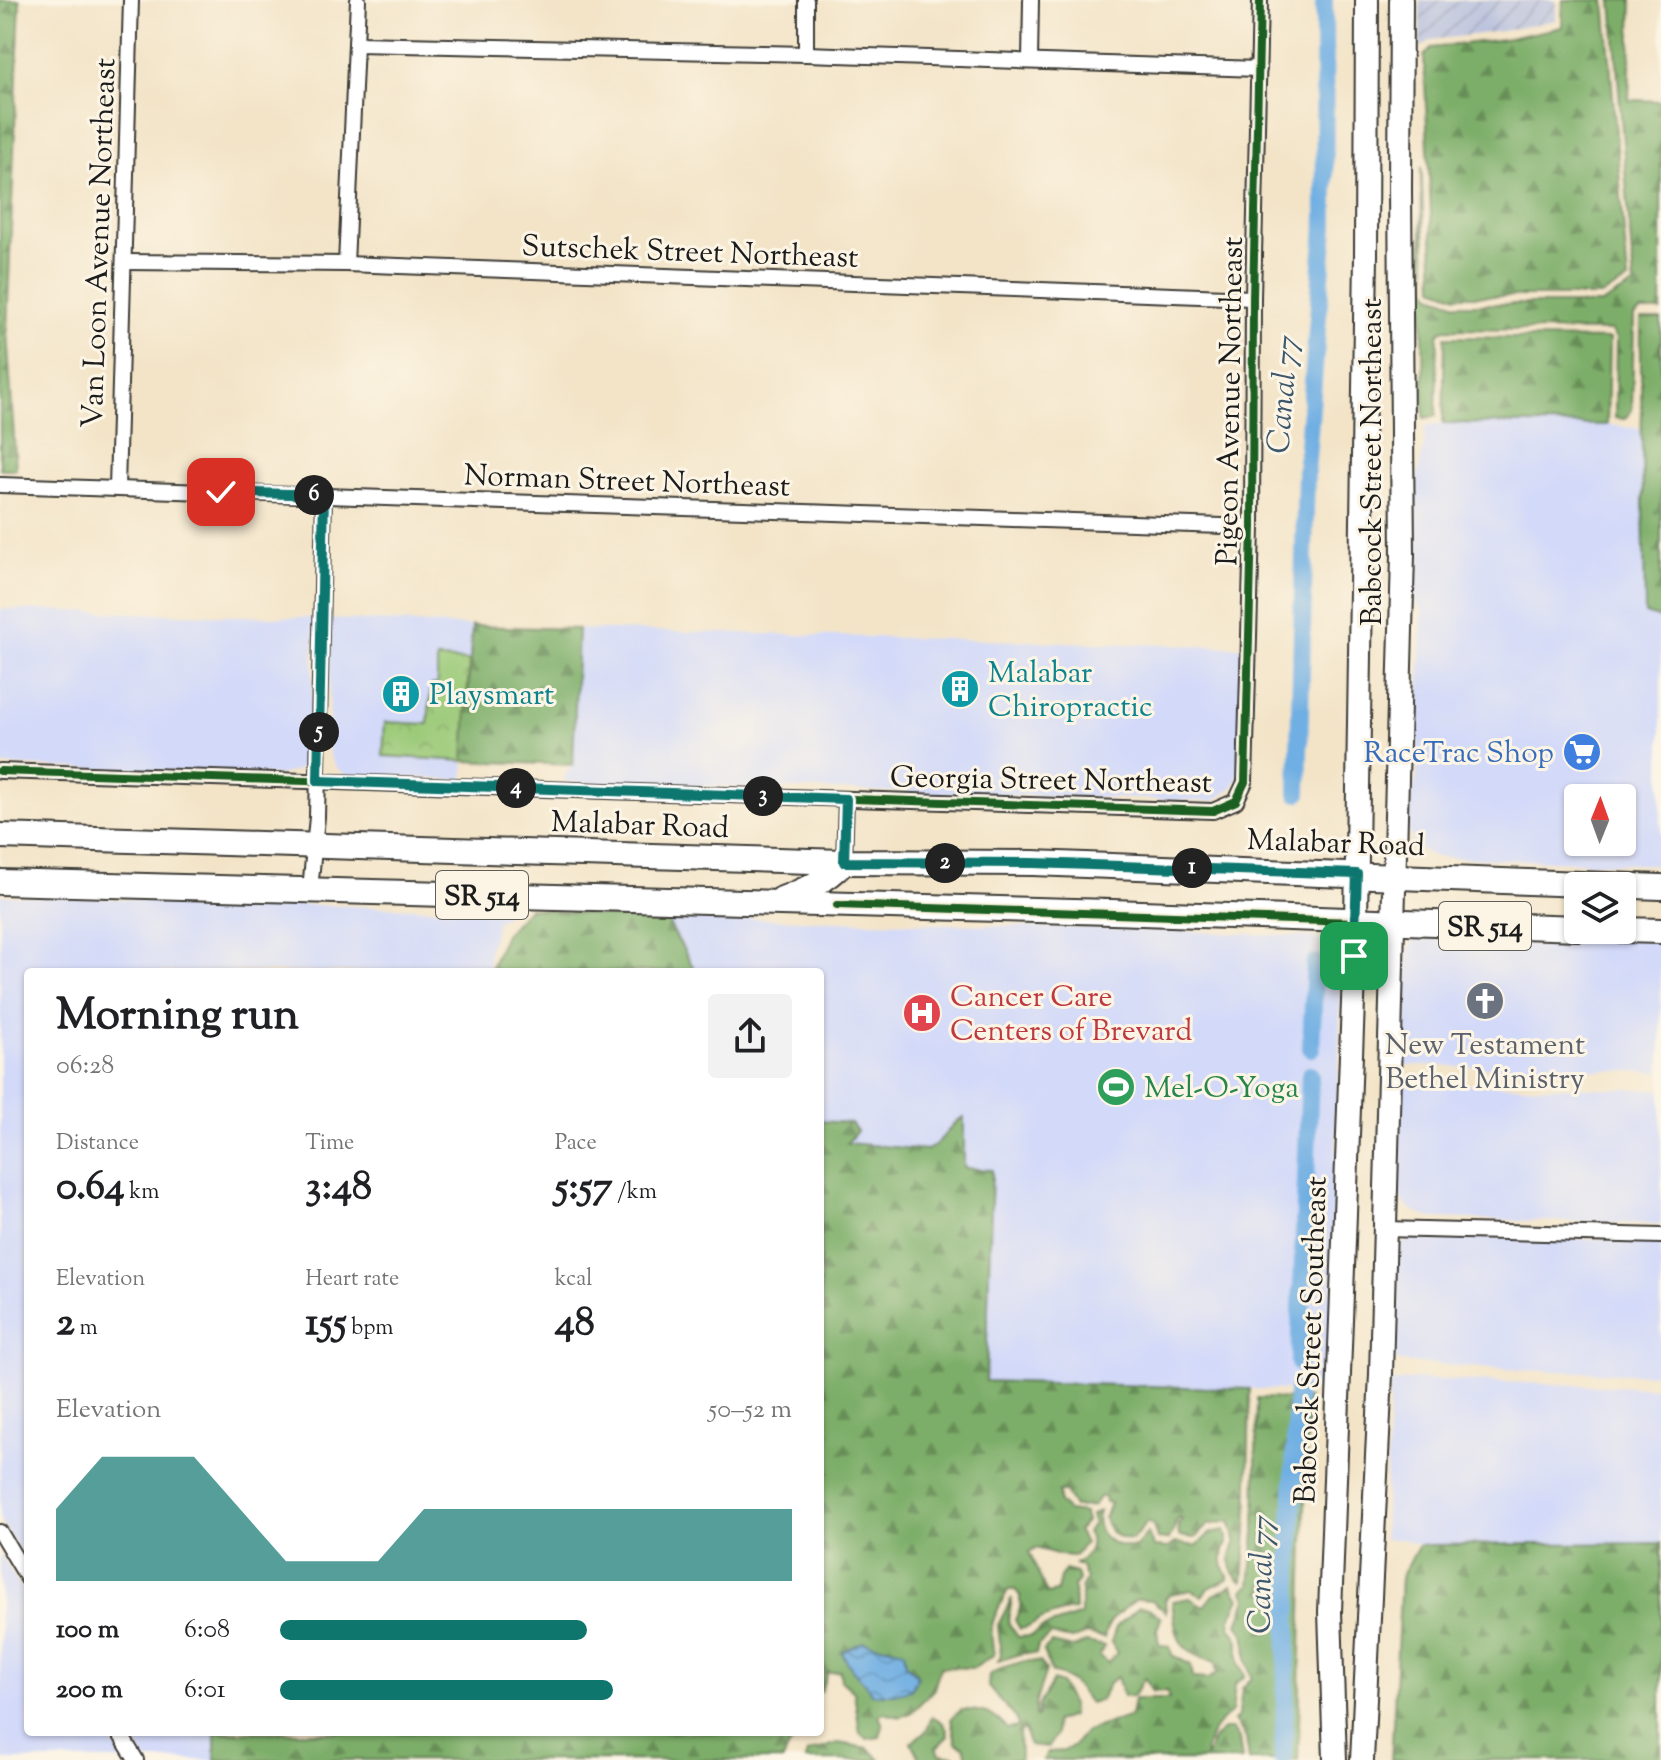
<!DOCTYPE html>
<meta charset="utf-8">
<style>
:root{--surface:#fff;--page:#f2f2f2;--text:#202124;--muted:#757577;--accent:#0f766e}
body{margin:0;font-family:"Sorts Mill Goudy",serif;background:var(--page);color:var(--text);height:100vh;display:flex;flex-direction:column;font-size:30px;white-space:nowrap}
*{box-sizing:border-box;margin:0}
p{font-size:26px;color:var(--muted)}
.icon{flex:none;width:44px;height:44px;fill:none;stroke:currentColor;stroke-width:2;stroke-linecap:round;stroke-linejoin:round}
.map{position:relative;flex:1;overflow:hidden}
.drawer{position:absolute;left:24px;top:968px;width:800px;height:768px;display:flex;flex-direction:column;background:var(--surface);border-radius:8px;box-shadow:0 2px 6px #0004}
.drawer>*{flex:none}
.needle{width:52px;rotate:1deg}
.tools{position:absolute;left:1564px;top:784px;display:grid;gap:16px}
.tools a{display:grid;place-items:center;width:72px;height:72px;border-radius:8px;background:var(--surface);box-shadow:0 2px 6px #0004;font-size:40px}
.pin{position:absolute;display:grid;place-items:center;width:68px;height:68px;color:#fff;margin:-34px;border-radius:16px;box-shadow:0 4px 12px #0006}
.km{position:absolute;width:40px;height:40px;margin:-20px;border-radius:50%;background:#222;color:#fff;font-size:22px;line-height:40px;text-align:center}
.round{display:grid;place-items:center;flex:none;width:84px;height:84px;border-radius:8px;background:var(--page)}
.summary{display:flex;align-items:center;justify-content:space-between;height:136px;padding:0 32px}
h1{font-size:44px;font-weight:700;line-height:60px}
.figures{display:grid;grid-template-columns:repeat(3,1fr);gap:12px;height:136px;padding:8px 32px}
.figures div{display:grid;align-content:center}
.figures b{font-size:40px;font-weight:700}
.figures small{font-size:22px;font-weight:400}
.figures p{font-size:22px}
.chart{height:224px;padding:16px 32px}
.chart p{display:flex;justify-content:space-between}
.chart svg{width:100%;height:144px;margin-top:8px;fill:var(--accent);opacity:.7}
ul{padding:0 32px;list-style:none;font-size:26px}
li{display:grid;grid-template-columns:128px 96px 1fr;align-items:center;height:60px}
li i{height:20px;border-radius:10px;background:var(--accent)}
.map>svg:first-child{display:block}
.built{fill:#d2d9f9;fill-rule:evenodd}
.industrial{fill:url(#industrial-furrows)}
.forest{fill:url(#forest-firs);stroke:#4c6542;stroke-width:2}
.park{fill:url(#park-crowns);stroke:#5c734a;stroke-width:2}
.water{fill:url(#water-waves);stroke:#466680;stroke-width:2}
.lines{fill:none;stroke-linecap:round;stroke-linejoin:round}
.canal{stroke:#6fafe3;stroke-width:18}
.minor-casing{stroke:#3c3a36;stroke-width:18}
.secondary-casing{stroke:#3c3a36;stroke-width:26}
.primary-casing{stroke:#3c3a36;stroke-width:28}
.minor{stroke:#fff;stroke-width:14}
.secondary{stroke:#fff;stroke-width:22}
.primary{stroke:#fff;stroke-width:24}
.cycleway-casing{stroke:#fcf5e5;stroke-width:13}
.cycleway{stroke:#1b5e20;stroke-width:8}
.route-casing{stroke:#fff;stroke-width:16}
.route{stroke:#0f766e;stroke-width:10}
.labels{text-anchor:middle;stroke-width:6;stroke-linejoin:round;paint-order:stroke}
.shield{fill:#fcf5e5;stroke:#5f5d58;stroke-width:2}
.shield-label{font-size:28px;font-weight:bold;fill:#1c1c1c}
.street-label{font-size:30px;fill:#1c1c1c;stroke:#fcf5e5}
.culture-label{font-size:30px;fill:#0d838f;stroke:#fcf5e5;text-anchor:start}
.shop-label{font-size:30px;fill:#366cbe;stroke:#fcf5e5;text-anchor:end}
.health-label{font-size:30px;fill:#be3a42;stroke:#fcf5e5;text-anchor:start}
.worship-label{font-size:30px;fill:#5b616d;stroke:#fcf5e5}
.leisure-label{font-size:30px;fill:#27864d;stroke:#fcf5e5;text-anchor:start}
.water-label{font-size:32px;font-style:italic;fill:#3d576c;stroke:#fcf5e5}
</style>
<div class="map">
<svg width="1661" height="1760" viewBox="0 0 1661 1760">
<defs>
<pattern id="industrial-furrows" width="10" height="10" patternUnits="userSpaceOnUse" patternTransform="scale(2)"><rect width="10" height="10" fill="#bcc3de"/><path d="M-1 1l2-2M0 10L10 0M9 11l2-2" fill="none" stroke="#a1a7be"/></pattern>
<pattern id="forest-firs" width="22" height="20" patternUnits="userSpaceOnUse" patternTransform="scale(2)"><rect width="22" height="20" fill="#7dae69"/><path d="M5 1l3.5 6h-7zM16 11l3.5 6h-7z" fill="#668d56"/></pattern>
<pattern id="park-crowns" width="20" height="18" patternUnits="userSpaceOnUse" patternTransform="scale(2)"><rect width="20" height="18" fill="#9cca79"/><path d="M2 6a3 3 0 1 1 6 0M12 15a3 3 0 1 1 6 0" fill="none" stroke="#86ad68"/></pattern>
<pattern id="water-waves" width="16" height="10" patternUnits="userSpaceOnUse" patternTransform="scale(2)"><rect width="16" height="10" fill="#6fafe3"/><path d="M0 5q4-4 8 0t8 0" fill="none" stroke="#5a8eb7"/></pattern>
</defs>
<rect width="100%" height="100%" fill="#fcf5e5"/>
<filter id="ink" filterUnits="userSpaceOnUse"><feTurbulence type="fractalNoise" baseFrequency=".0125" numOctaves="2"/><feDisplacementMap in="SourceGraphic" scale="16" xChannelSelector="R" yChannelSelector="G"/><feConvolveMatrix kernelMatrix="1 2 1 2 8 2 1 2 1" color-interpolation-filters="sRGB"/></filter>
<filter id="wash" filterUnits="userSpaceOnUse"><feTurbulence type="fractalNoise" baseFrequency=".006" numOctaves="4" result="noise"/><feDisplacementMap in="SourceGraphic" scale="32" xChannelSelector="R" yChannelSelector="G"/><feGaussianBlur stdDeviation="1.8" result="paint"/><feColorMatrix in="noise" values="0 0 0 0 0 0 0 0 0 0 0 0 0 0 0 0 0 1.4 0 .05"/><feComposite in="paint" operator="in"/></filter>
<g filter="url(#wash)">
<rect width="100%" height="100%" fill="#f3e4c8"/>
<g class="built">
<path d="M1443,423L1607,425L1641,429L1645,613L1661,619V865L1436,857L1426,853L1413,842L1407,828L1406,817L1417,776L1422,610L1413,598L1415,487L1425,442V426ZM1578,798H1622V842H1578Z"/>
<polygon points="0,609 315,618 310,755 306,763 297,770 279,775 0,765"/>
<polygon points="330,619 472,626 464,773 462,780 346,775 336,767 329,754"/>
<polygon points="578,629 1241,647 1238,778 1230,790 1213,801 564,782 565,775 573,765"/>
<polygon points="0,895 442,909 516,909 497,921 489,949 489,972 28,972 28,1565 0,1519"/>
<polygon points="598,914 1182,931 1312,937 1326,943 1336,952 1341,974 1330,1391 986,1381 992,1170 964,1168 964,1118 954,1122 938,1145 927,1150 846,1143 851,1123 820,1121 820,972 696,972 668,922"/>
<polygon points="1442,929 1661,937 1661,1072 1403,1065 1400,1062 1402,963 1414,938 1425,932"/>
<polygon points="1415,1083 1661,1090 1661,1224 1430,1218 1417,1213 1407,1206 1398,1196 1396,1187 1399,1090 1403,1085"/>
<polygon points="1417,1235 1661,1240 1661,1374 1520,1370 1399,1362 1392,1354 1395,1257 1401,1244"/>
<polygon points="1415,1379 1661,1388 1661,1543 1419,1545 1403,1539 1384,1539 1390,1383"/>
<polygon points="0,1553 28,1601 28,1732 106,1732 123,1760 0,1760"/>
<polygon points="129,1732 216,1732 216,1760 146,1760"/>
</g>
<polygon class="industrial" points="1420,0 1556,0 1556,20 1503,31 1431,40 1420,48"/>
<g class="forest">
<polygon points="0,0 20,0 7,331 16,469 0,469"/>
<polygon points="1563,0 1605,0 1628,281 1601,296 1457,296 1434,287 1424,56 1431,48 1504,39 1562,27"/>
<polygon points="1612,0 1632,0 1629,100 1661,101 1661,311 1641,311 1634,316 1632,409 1625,419 1615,418 1616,339 1611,331 1445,329 1439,332 1438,337 1436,416 1424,418 1421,167 1427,288 1432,295 1457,304 1601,304 1634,285"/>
<path d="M1641,319H1661V619L1645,614C1644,515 1640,417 1641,319Z"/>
<polygon points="1445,337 1609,339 1607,425 1443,423"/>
<polygon points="472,626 578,629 573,765 464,761"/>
<polygon points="529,908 668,922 696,972 489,972 505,934"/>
<path d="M964,1117V1168L992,1170L986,1381L1250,1389L1247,1532L1243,1582C1228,1572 1228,1557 1236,1542L1230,1521L1208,1525L1195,1538L1179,1536L1178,1525L1182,1519L1179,1518C1173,1524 1175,1533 1168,1540L1157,1539L1153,1526L1147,1522L1132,1540C1117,1539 1109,1533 1104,1519L1110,1503L1105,1502L1104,1497H1099L1093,1506L1074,1507L1065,1492H1059V1503L1068,1511L1084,1513L1086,1522L1077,1531L1085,1543L1074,1556L1060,1555L1036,1548L1029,1552L1047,1594L1057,1592L1060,1577L1065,1570L1076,1573L1079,1581L1074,1586L1075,1610C1065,1610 1050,1616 1040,1620C1032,1624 1030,1628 1020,1629L1015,1620L1020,1609V1595L1015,1590H1008C993,1619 988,1622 994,1655L974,1668L940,1667L934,1689L911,1713L900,1717L884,1713L879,1715L883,1726L880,1737L867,1739L860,1733L854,1692L841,1681L840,1671L827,1673L820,1693V1121L851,1123L857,1131L847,1143L927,1150C944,1142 948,1124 964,1117Z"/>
<polygon points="1257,1398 1308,1399 1298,1760 1249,1760 1246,1738 1234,1721 1239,1715 1242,1688 1252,1678 1247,1661 1246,1637 1238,1624 1247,1599 1244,1590 1250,1585 1255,1532"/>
<path d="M1099,1511C1091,1534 1115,1550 1136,1547L1147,1533L1154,1547L1169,1548L1175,1543L1196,1546L1211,1533L1225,1530L1228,1541C1221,1554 1221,1565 1229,1578L1209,1588L1202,1596L1192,1590L1169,1594L1165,1600L1166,1612L1152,1600L1137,1599C1122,1610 1107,1619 1104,1638L1086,1634L1073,1639L1051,1635L1038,1645L1036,1654L1024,1653L998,1661L1001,1655L998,1625L1012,1598L1008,1622L1018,1637L1031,1636L1042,1628L1081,1615V1589L1086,1580L1081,1567L1075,1564C1088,1557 1095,1544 1087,1532L1093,1523L1091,1515Z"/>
<polygon points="1661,1543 1661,1760 1391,1760 1401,1577 1419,1545"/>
<path d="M1232,1585L1240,1598L1231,1617L1230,1627L1239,1640V1663L1245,1676L1235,1684L1232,1712C1216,1722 1207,1738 1205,1757H1207L1213,1740L1224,1729H1232L1239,1739L1242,1760H1043L1048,1752L1064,1751L1074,1745L1086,1731L1131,1716L1134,1699H1169L1167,1691L1152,1692L1145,1678L1132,1697L1123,1696L1117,1677L1110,1682L1100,1700L1089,1703C1080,1691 1069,1674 1052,1673L1043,1651L1052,1643L1073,1648L1086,1642L1105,1646L1099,1656L1108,1663L1117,1653L1111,1642L1116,1627L1139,1607L1149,1608L1161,1618L1157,1630L1159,1645L1170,1646L1172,1655L1191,1665L1193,1678L1209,1679L1217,1673L1215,1662C1176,1652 1177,1638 1172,1601L1190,1598L1204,1606L1212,1596Z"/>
<path d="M1025,1661L1040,1662L1046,1669C1043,1685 1033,1700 1035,1717H1037L1038,1706L1053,1681L1061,1684L1072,1705L1071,1716L1055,1722L1056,1735L1048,1747L1029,1745L1024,1729L1019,1731L1020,1760H968L964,1747L956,1743L951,1719L961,1710C982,1709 995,1714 1007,1729L1018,1727L1016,1718L988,1687L989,1675L1001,1668Z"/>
<path d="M932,1717C942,1720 947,1725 948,1736L936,1748L940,1754L955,1756L957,1760H920L911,1742L926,1731Z"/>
<polygon points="215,1732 803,1732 790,1745 783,1760 215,1760"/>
<polygon points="838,1743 868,1748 881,1760 805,1760 807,1753"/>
</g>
<polygon class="park" points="437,659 469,661 464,761 383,756 385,722 428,724 431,685 437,684"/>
<path class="water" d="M863,1642L904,1651L906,1664L918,1676L911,1690L894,1694H872C860,1675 851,1673 842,1652Z"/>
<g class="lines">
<g class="canal">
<polyline points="1298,793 1306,472 1325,226 1324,0"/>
<polyline points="1311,1048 1315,963"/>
<polyline points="1299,1363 1310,1075"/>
<polyline points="1283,1760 1297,1391"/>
</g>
</g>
</g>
<g filter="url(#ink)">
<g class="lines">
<defs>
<g id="minor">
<polyline points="356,44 806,54 1259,69"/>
<polyline points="806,54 806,0"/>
<polyline points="1030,61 1031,0"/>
<polyline points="124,262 346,264 1253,298"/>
<polyline points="346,264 358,0"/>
<polyline points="0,485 1252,527"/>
<polyline points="117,488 131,0"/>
<polyline points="0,771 1213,811 1236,801 1245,782 1252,527 1253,298 1260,0"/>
<polyline points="844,862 846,799"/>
<polyline points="310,890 317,817 324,495"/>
<polyline points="1384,1229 1661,1236"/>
<polyline points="0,1532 28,1579"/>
<polyline points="119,1732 136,1760"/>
</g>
<g id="secondary">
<polyline points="1335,1760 1330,1612 1356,922 1366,255 1367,0"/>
<polyline points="1362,1760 1381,1374 1403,555 1400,189 1401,0"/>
</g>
<g id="primary">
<polyline points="0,836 844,862 1033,863 1661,887"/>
<polyline points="0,882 1112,912 1578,928"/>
<path d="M782,899C806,890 826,881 844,862"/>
<polyline points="1622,930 1661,931"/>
</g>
</defs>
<use href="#minor" class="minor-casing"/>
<use href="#secondary" class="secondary-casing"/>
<use href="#primary" class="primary-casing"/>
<use href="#minor" class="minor"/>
<use href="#secondary" class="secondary"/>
<use href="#primary" class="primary"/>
<defs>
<g id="cycleway">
<polyline points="0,771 1213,811 1236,801 1245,782 1252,527 1253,298 1260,0"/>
<polyline points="837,905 1356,922"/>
</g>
</defs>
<use href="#cycleway" class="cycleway-casing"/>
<use href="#cycleway" class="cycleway"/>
</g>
</g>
<g class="lines" filter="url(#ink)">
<defs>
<polyline id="route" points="221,492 324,495 318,781 846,799 844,862 1033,863 1357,874 1354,956"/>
</defs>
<use href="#route" class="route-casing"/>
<use href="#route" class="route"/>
</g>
<defs>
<symbol id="building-disc" viewBox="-11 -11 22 22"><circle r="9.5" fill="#0f9aa8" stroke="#fcf5e5"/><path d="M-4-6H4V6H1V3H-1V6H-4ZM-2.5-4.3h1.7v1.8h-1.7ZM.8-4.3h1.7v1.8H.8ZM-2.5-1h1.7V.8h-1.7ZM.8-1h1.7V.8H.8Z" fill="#fff"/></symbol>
<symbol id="supermarket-disc" viewBox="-11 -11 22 22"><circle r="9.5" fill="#3f7fe0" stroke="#fcf5e5"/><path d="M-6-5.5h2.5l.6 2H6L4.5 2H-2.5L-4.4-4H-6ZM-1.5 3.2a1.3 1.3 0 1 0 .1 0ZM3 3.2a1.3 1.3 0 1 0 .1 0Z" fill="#fff"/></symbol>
<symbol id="church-disc" viewBox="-11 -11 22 22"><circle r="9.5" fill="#6b7280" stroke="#fcf5e5"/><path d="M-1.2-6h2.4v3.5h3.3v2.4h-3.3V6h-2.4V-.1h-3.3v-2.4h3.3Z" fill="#fff"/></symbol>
<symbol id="hospital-disc" viewBox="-11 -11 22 22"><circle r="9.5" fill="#e0444e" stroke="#fcf5e5"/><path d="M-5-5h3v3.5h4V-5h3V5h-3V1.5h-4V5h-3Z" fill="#fff"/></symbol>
<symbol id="stadium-disc" viewBox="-11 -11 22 22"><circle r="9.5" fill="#2e9e5b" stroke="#fcf5e5"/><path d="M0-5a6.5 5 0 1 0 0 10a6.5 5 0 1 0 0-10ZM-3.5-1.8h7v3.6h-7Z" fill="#fff"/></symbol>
</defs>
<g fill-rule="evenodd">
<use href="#building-disc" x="938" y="667" width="44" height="44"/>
<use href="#building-disc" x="379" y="672" width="44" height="44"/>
<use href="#supermarket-disc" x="1560" y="730" width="44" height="44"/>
<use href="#church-disc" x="1463" y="979" width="44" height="44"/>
<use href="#hospital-disc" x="900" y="991" width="44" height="44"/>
<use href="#stadium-disc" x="1094" y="1065" width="44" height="44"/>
</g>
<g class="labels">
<g class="shield">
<rect x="436" y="871" width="92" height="48" rx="6"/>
<rect x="1439" y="902" width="92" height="48" rx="6"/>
</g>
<g class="shield-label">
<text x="482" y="905">SR 514</text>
<text x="1485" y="936">SR 514</text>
</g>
<g class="street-label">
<text transform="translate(98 243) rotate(-88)" y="10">Van Loon Avenue Northeast</text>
<text transform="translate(690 251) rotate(2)" y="10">Sutschek Street Northeast</text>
<text transform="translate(1229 401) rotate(-89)" y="10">Pigeon Avenue Northeast</text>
<text transform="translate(1371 462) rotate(-90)" y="10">Babcock Street Northeast</text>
<text transform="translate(627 480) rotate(2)" y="10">Norman Street Northeast</text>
<text transform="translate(1051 779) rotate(1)" y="10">Georgia Street Northeast</text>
<text transform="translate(640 824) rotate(2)" y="10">Malabar Road</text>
<text transform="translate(1336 842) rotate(2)" y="10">Malabar Road</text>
<text transform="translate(1310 1340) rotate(-88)" y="10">Babcock Street Southeast</text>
</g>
<g class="culture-label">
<text x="988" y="682">Malabar<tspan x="988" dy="34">Chiropractic</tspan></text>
<text x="429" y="704">Playsmart</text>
</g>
<g class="shop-label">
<text x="1554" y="762">RaceTrac Shop</text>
</g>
<g class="health-label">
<text x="950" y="1006">Cancer Care<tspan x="950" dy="34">Centers of Brevard</tspan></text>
</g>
<g class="worship-label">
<text x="1485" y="1054">New Testament<tspan x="1485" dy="34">Bethel Ministry</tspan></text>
</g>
<g class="leisure-label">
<text x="1144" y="1097">Mel-O-Yoga</text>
</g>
<g class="water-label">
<text transform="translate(1282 394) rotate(-85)" y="11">Canal 77</text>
<text transform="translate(1260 1574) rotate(-88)" y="11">Canal 77</text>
</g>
</g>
</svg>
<div class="tools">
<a><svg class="needle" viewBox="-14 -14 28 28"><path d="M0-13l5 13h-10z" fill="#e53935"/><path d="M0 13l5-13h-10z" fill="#757577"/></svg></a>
<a><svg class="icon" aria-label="layers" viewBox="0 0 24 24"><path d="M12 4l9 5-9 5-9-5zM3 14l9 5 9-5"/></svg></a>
</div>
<div class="pin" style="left:1354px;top:956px;background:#1e9e55"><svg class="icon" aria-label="arrive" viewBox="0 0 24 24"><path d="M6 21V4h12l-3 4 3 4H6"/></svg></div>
<div class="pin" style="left:221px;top:492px;background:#d93025"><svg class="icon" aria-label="check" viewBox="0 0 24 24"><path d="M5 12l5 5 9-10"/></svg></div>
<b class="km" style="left:1192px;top:868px">1</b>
<b class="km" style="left:945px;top:863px">2</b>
<b class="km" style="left:763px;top:796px">3</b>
<b class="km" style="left:516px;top:788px">4</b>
<b class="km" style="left:319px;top:732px">5</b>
<b class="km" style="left:314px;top:495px">6</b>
<section class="drawer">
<div class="summary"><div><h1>Morning run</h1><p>06:28</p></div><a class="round"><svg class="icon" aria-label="share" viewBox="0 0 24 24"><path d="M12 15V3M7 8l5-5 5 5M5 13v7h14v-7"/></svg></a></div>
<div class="figures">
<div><p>Distance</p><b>0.64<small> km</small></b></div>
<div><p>Time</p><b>3:48</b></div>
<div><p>Pace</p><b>5:57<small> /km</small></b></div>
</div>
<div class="figures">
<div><p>Elevation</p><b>2<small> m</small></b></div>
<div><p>Heart rate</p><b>155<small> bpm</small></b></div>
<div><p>kcal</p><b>48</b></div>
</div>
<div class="chart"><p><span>Elevation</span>50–52 m</p>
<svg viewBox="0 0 160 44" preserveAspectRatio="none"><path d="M0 44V22L10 6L20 6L30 6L40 22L50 38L60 38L70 38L80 22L90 22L100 22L110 22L120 22L130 22L140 22L150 22L160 22V44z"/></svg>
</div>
<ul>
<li><b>100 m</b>6:08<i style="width:60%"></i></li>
<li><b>200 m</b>6:01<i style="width:65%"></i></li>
</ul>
</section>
</div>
